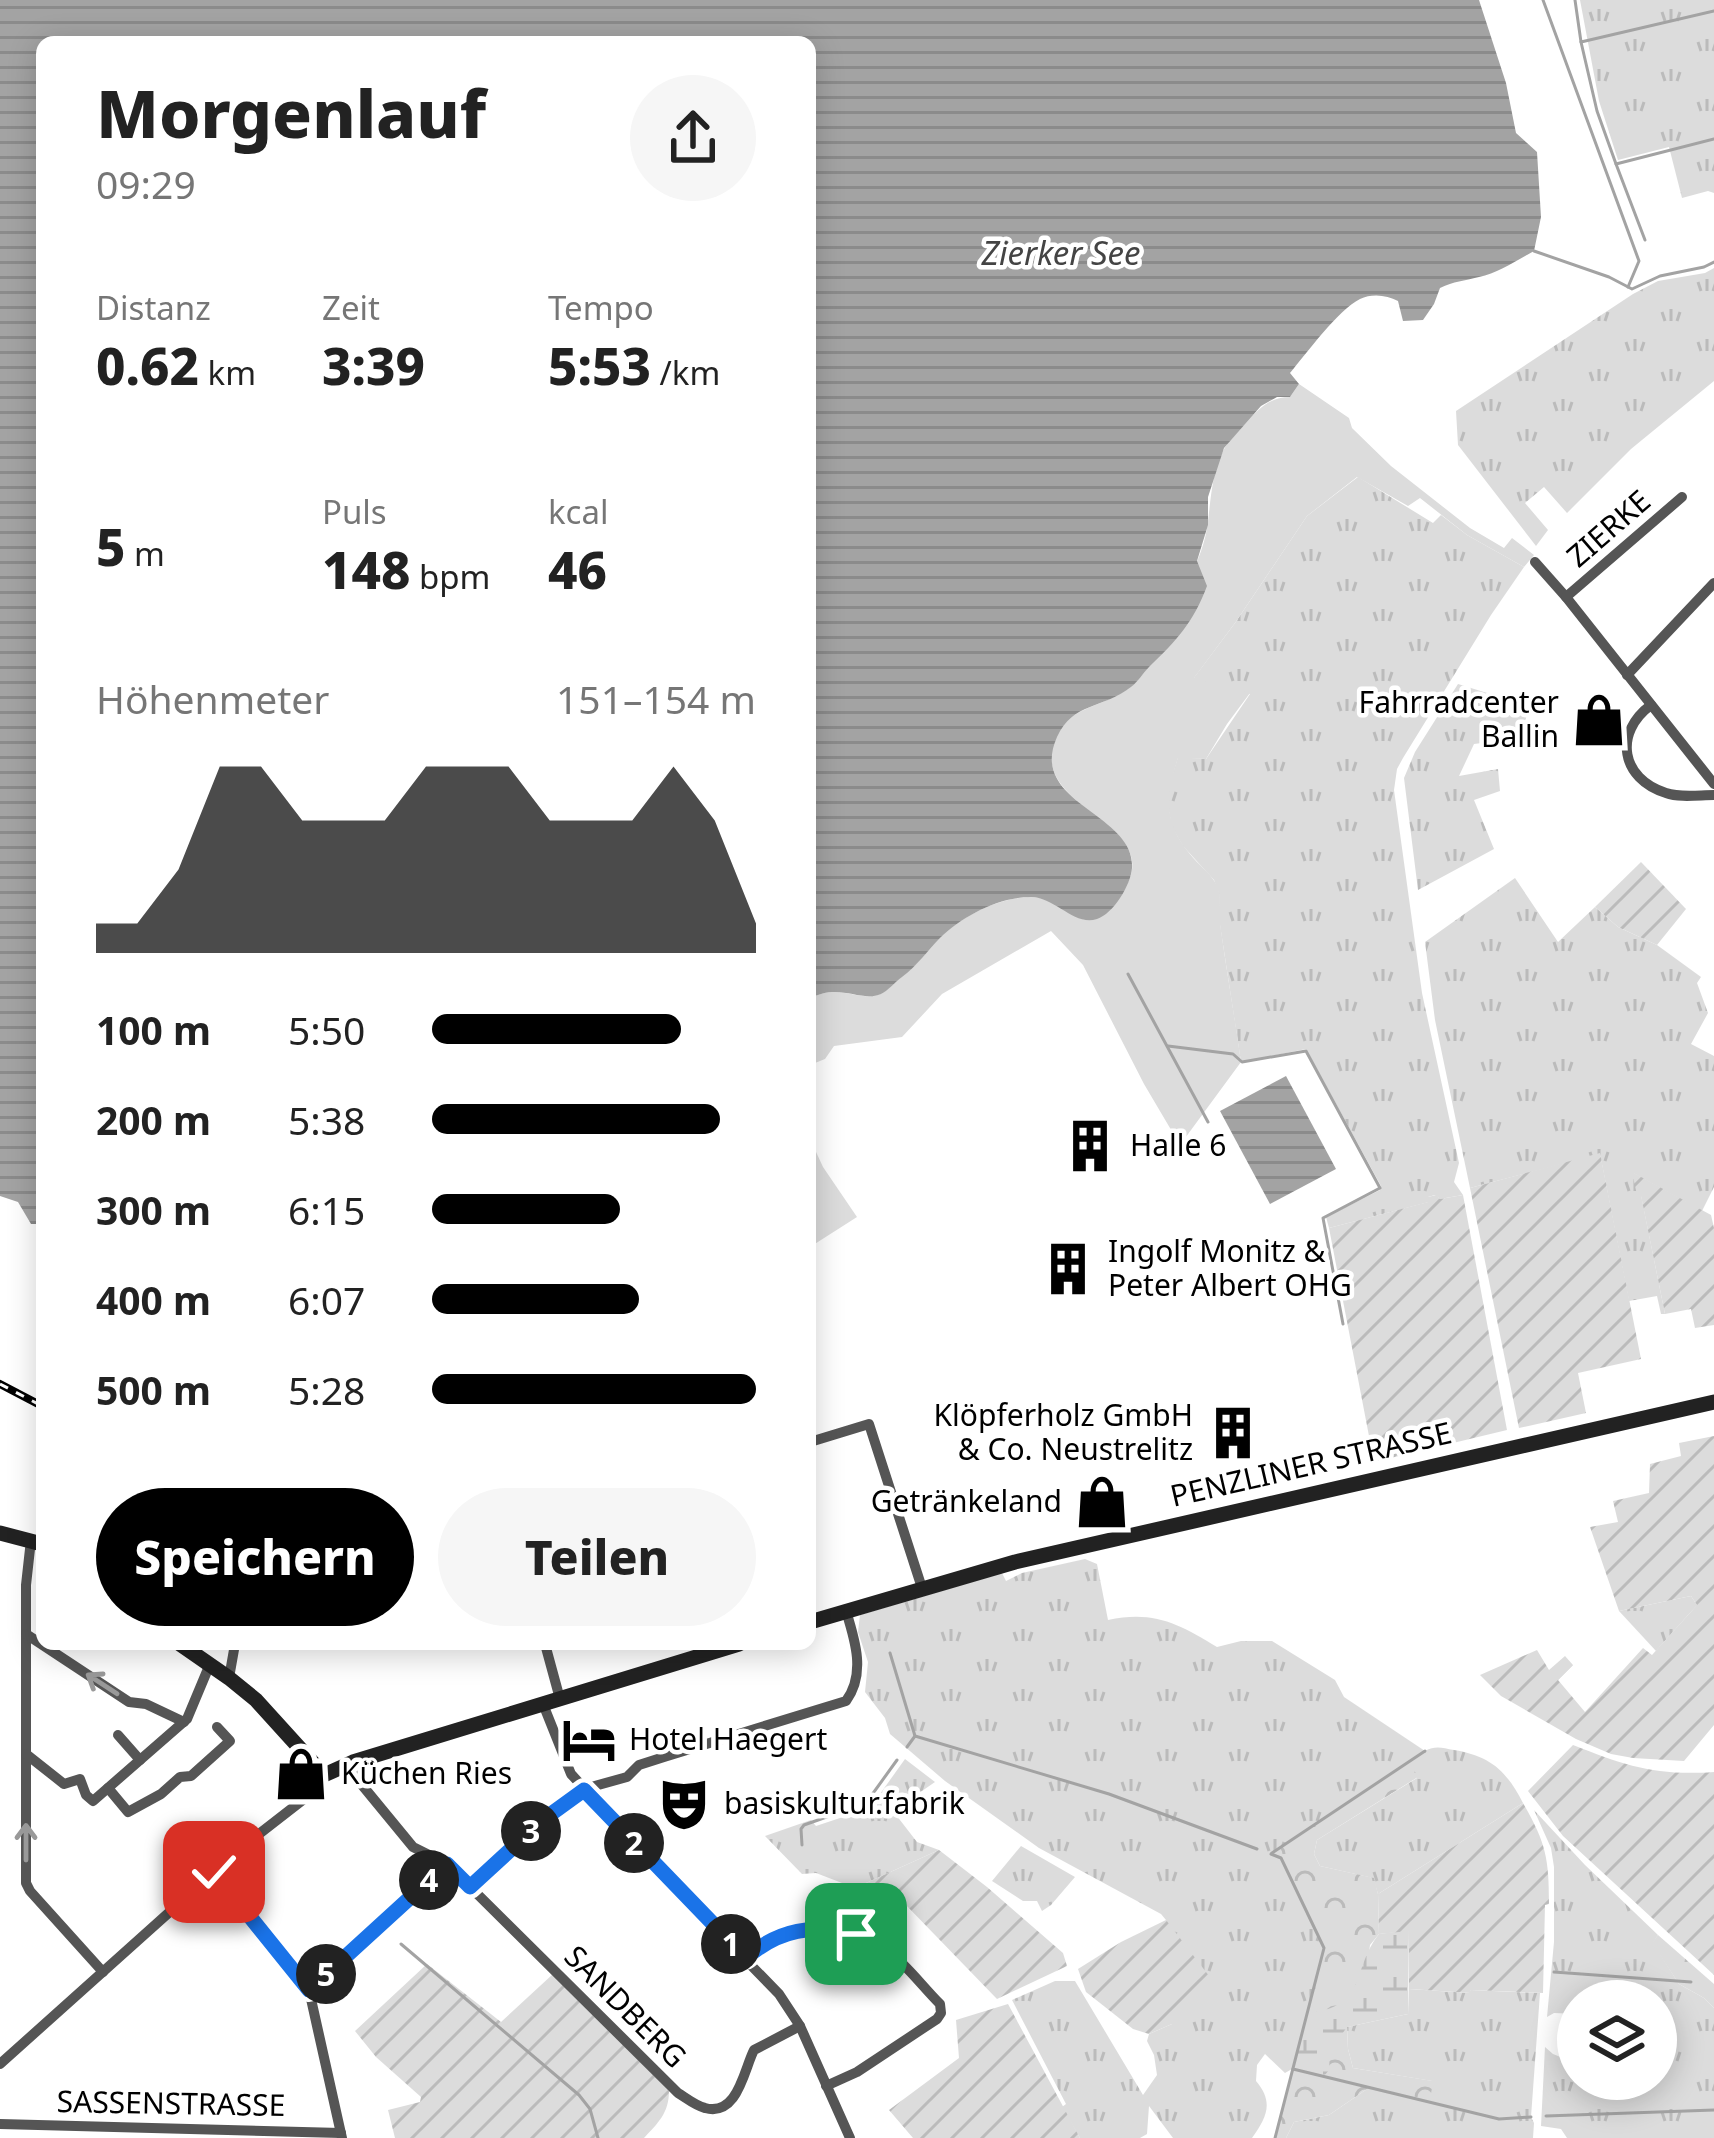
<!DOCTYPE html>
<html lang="de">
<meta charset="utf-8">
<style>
:root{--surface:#fff;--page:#f6f6f6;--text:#222;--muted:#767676;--accent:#000}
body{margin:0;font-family:"Noto Sans",sans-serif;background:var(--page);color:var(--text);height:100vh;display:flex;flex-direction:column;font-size:45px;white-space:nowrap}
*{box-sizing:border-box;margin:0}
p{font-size:39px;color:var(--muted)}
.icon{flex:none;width:66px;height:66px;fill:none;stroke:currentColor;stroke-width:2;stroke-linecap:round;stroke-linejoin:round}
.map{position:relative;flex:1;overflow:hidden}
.details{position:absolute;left:36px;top:36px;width:780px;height:1614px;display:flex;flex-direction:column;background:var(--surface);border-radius:18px;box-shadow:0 6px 30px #0003}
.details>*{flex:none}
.fabs{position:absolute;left:1557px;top:1980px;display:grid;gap:24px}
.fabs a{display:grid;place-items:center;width:120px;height:120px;border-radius:50%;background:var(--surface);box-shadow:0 6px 30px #0003;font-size:60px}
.pin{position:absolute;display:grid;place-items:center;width:102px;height:102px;color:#fff;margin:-51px;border-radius:24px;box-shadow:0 6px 18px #0006}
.km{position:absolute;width:60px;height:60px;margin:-30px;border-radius:50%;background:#222;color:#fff;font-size:33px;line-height:60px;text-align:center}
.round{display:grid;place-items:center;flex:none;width:126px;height:126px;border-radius:63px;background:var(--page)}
.headline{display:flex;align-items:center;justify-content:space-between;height:204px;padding:0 60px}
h1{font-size:66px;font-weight:800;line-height:90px}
.metrics{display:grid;grid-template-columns:repeat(3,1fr);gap:18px;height:204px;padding:12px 60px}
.metrics div{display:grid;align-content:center}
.metrics b{font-size:51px;font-weight:800}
.metrics small{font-size:33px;font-weight:400}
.metrics p{font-size:33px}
.chart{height:336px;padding:24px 60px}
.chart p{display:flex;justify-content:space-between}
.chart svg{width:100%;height:216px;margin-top:12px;fill:var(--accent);opacity:.7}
.action{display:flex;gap:24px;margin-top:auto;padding:24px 60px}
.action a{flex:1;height:138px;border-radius:72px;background:var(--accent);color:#fff;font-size:48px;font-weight:800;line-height:138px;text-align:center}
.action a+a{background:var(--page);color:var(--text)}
ul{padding:0 60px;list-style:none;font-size:39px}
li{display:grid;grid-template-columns:192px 144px 1fr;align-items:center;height:90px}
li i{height:30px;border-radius:15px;background:var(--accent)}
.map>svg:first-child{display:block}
.grass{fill:url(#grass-tufts)}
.forest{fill:url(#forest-crowns)}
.wetland{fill:url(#wetland-marsh)}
.park{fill:#dcdcdc}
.garden{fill:url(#garden-furrows)}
.water{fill:url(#water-rules)}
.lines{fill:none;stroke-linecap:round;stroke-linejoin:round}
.stream{stroke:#a3a3a3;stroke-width:3}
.street{stroke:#555;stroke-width:10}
.secondary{stroke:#222;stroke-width:15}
.rail-casing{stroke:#000;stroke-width:8}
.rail{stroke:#fff;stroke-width:3;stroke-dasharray:9;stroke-linecap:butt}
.oneway{stroke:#999}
.route-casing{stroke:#fff;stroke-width:24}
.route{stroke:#1a73e8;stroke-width:15}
.labels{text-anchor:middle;stroke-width:9;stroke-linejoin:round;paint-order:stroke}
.street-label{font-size:30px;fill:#000;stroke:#fff}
.poi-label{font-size:30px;fill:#000;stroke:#fff;text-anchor:start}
.water-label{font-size:33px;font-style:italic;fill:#444;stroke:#fff}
</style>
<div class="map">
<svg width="1714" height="2138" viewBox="0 0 1714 2138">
<defs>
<pattern id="grass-tufts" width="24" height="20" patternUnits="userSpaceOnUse" patternTransform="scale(3)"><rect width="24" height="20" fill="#dcdcdc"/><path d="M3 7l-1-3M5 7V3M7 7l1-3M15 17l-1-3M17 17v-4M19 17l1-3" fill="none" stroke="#bbb"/></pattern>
<pattern id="forest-crowns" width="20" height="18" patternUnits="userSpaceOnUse" patternTransform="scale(3)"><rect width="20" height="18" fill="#dcdcdc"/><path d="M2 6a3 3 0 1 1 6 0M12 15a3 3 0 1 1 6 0" fill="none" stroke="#bbb"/></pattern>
<pattern id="wetland-marsh" width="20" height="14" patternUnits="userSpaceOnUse" patternTransform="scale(3)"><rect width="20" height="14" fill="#dcdcdc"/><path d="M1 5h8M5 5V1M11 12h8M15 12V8" fill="none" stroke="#bbb"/></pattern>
<pattern id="garden-furrows" width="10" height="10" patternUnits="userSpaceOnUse" patternTransform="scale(3)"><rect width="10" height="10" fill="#dcdcdc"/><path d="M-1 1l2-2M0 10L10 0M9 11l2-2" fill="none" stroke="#bbb"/></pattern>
<pattern id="water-rules" width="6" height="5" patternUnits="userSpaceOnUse" patternTransform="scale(3)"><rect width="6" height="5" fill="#a3a3a3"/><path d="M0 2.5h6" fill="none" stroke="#8b8b8b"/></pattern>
</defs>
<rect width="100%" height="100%" fill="#fff"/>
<g class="grass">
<polygon points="1580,0 1714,0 1714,193 1708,191 1682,198 1669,147 1618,160 1599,101"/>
<polygon points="1714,268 1714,381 1631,449 1567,513 1544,487 1525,503 1548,530 1536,546 1458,445 1456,411 1633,294 1658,281 1705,273"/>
<polygon points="1358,477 1433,523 1441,515 1467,535 1524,567 1491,615 1403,758 1397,769 1394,790 1422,993 1459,1163 1454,1182 1463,1195 1440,1199 1435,1195 1428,1197 1429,1202 1329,1228 1326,1217 1380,1190 1381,1186 1306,1049 1241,1062 1220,925 1219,894 1214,880 1183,846 1172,827 1168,806 1168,789 1178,757 1206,759 1250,694 1193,679 1235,623 1307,516"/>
<polygon points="1458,684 1529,706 1521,738 1474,744 1459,776 1498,769 1500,791 1474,800 1494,849 1418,890 1404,778 1415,752"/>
<polygon points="1515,878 1558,942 1595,907 1618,927 1657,945 1701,977 1697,983 1708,1013 1691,1044 1714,1056 1714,1187 1702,1211 1633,1173 1641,1195 1665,1314 1661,1314 1657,1296 1629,1301 1600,1154 1470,1188 1435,1020 1425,942"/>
<path d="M1085,1559L1097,1564L1108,1620C1154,1610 1179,1624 1217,1647L1241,1641H1272L1335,1680L1344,1697L1425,1751C1436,1745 1442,1748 1454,1750C1490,1756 1506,1770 1523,1803L1378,1894L1373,1878L1320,1866L1314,1854L1317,1840L1417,1778L1408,1762L1272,1853L1281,1858L1324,1948L1292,2069L1285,2073L1265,2054L1257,2065L1256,2081C1274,2102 1267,2117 1252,2138H1173L1149,2106L1147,2134L1140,2138H1080L1062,2107L1066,2104L1012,2000L1055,1981H1075L1143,2095L1157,2075L1154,2055L1147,2041L1149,2034L1172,2024L1166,1920L1161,1914L1039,1848L945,1781L890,1734L885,1718L865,1692L868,1662L858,1632L860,1615L1002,1573L1006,1581L1022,1573Z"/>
<polygon points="1691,1596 1697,1605 1656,1651 1619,1611"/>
<polygon points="905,1759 935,1782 893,1811 917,1842 939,1850 855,1888 816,1873 802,1874 765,1836 811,1820 816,1826 870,1808"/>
<polygon points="1534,1810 1585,1865 1658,1935 1653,1943 1679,1984 1704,1998 1714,2008 1714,2138 1567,2138 1561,2129 1541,2126 1545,2047 1553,2054 1578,2064 1578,2079 1656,2079 1656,2001 1578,2001 1578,2014 1554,2013 1547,2017 1554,1942 1554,1867 1551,1848"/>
<polygon points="1021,1846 1075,1877 1051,1905 1042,1911 1037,1901 1023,1901 992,1881"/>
<polygon points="1409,1989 1469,1993 1471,1990 1540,1993 1531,2117 1534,2123 1533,2138 1286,2138 1294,2122 1329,2115 1370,2087 1432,2081 1353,2068 1348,2049 1347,2027 1408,2014"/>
</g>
<g class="forest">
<polygon points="1409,1762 1418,1777 1317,1840 1314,1854 1320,1866 1374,1878 1378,1894 1379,1934 1370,1945 1359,2024 1347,2027 1348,2049 1353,2068 1433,2081 1430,2100 1370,2087 1329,2115 1294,2122 1286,2138 1275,2138 1324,1948 1281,1858 1271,1854"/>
<polygon points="1658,1935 1714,1984 1714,2008 1704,1998 1679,1984 1652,1943"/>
</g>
<path class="wetland" d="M1409,1930L1408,2014L1347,2027L1330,2051L1329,2070L1324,2076L1292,2069L1307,2013C1368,2008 1351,1969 1379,1934Z"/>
<g class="park">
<path d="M1299,384L1349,418L1352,428L1391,466L1470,528L1504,548L1512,538L1534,555L1524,567L1467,535L1420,498L1408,506L1357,477L1307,516L1235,623L1194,678L1250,693L1227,724L1206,759L1178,758C1164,802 1164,826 1197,862C1206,871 1216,879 1219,892C1221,904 1219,918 1221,930C1227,974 1235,1018 1241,1062L1180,1145L1144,1084L1083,965L1051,931L942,994L902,1037L834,1046L825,1059L810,1065V999C838,982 859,1003 880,994C888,991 895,982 901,977C917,966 926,952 939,939C962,916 996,899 1028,897C1066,895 1083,945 1115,903C1120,896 1126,889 1129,880C1153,825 1042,808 1052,750C1060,704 1104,710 1133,685C1158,663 1174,612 1188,581C1197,563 1206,542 1208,521C1211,497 1212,474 1223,451C1228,441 1238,432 1246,423C1259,408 1270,397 1290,397Z"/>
<polygon points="810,1139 823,1167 857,1217 810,1247"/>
</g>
<g class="garden">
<polygon points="1641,862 1686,909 1657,945 1618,927 1595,907"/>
<polygon points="1600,1153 1641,1359 1578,1373 1586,1413 1519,1428 1470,1188"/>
<polygon points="1632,1172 1711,1215 1714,1228 1714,1325 1695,1328 1691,1309 1665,1314 1641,1196 1637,1195"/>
<polygon points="1436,1195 1440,1199 1463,1195 1507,1430 1374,1462 1329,1228 1428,1202 1428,1197"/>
<polygon points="1714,1436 1714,1725 1684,1761 1633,1758 1611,1754 1576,1739 1501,1696 1480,1675 1537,1650 1549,1670 1565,1656 1573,1665 1558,1680 1585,1712 1643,1648 1652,1655 1697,1605 1691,1596 1619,1611 1590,1527 1618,1522 1613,1501 1649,1493 1650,1464 1681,1456 1679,1443"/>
<path d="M1573,1745C1626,1766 1656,1776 1714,1772V1975L1563,1836L1528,1791Z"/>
<path d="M1523,1803C1546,1843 1549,1858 1549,1904L1545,1905L1543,1993L1471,1990L1470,1993L1409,1989V1931L1379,1934L1378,1894Z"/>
<polygon points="939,1850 987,1887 1063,1953 1067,1966 997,1999 904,1903 855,1888"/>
<polygon points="1166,1920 1216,1985 1172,2024 1149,2034 1133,2029 1086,1992 1078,1969 1121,1942"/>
<path d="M427,1964L501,2022L553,1974L669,2091C669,2113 658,2123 644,2138H395L388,2110L420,2102L421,2097L376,2057L355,2031Z"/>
<polygon points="1008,2004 1080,2138 913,2138 889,2110 959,2058 956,2020"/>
</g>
<g class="water">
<path d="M0,0H1479L1506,83L1516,133L1537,152L1541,217L1534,251C1516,261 1498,273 1479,277C1464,281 1454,281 1440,288L1434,304L1423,320L1403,321L1398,301C1387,295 1372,293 1360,299C1338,310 1306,354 1290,373L1299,384L1290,397H1277L1261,406L1224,448L1208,497V525L1197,561L1207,586C1193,623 1177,640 1149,667C1143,673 1138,682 1131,687C1103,709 1073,702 1057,737C1027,804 1136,813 1132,868C1131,885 1113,914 1097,919C1075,927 1055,897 1031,897C998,897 963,916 940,938C927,951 918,965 902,977C895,982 888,991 881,994C861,1003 838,982 810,999V42H42V1224H31L18,1202L0,1196Z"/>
<polygon points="1286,1076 1336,1169 1270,1204 1220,1111"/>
</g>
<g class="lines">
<g class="stream">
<polyline points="1543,0 1639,261 1628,287"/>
<polyline points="1575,0 1581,42 1714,11"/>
<polyline points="1581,42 1597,111 1616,164 1714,139"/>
<polyline points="1616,164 1645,240"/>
<polyline points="1534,251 1609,277 1632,289 1660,276 1704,267 1714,262"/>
<polyline points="1128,974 1208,1122"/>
<polyline points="1168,1046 1233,1054 1242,1062 1306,1051 1380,1188 1323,1218 1343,1324"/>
<polyline points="890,1653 915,1736 1109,1794 1257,1849"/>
<polyline points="907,1747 915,1736"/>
<polyline points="802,1845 801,1829 804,1825 866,1803 897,1760"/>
<polyline points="1272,1853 1425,1751"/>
<polyline points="1271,1854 1281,1858 1324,1948 1275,2138"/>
<polyline points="401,1944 579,2095 590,2109 598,2138"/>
<polyline points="1554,1972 1691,1982"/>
<polyline points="1293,2069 1499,2119 1531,2117"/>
<polyline points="1546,2116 1714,2110"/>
</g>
<g class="street">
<polyline points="1535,562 1566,597 1714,784"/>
<polyline points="1566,597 1682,497"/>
<polyline points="1627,675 1714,583"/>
<path d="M1651,705C1613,733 1621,779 1666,793C1680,798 1699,795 1714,795"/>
<polyline points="810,1442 869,1424 922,1588"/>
<polyline points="31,1540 26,1585 26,1883 30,1891 103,1972"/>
<polyline points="26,1634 129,1702 146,1704 184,1722"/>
<polyline points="545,1644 560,1699"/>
<polyline points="229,1678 235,1644"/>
<polyline points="543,1704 571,1774 669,1881 779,1994 800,2026 850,2138"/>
<polyline points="118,1735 140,1760"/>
<polyline points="26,1754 64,1784 80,1779 86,1795 93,1801 187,1719 210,1664"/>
<path d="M353,1762L362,1785L413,1847L447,1864L678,2093C686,2098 696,2106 705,2108C738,2117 744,2069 754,2050L800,2026"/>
<polyline points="108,1788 128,1812 161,1794 180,1777 191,1776 230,1741 217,1727"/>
<polyline points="214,1872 309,1990 342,2138"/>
<path d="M470,1887L544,1819L584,1789L627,1777L639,1765L664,1757L846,1701C866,1674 855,1640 846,1611"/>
<path d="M745,1958C786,1924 841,1916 886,1949C906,1964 922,1986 940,2004L941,2013L937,2019L857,2072L826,2086"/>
<polyline points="309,1990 447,1864"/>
<polyline points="0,2064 241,1848 313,1792 324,1775"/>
<polyline points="0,2124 341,2133"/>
</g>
<g class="secondary">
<polyline points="0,1533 42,1544"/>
<polyline points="810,1622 1015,1562 1714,1402"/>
<polyline points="180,1644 229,1678 256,1700 324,1775 353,1762 739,1644"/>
</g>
<defs>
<polyline id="rail" points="0,1384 42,1406"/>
</defs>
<use href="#rail" class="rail-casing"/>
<use href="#rail" class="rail"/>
</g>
<defs><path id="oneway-shaft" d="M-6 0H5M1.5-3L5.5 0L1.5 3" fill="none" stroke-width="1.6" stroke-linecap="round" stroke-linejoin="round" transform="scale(3)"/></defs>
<g class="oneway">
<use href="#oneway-shaft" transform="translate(102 1684) rotate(-147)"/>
<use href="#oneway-shaft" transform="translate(26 1842) rotate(-90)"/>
</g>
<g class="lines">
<defs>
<path id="route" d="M214,1872L309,1990L447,1864L470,1887L544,1819L584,1790L746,1958C779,1929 813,1924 856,1934"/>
</defs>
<use href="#route" class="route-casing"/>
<use href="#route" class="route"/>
</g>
<defs>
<symbol id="shop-bare" viewBox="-9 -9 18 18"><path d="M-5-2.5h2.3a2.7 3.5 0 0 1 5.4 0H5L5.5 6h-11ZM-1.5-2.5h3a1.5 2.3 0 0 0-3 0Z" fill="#000" stroke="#fff" stroke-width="2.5" paint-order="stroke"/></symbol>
<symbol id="building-bare" viewBox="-9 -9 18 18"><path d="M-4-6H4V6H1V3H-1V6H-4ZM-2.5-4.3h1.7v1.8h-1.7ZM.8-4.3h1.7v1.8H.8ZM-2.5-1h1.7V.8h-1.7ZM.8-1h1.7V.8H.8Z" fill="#000" stroke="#fff" stroke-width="2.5" paint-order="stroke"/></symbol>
<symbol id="hotel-bare" viewBox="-9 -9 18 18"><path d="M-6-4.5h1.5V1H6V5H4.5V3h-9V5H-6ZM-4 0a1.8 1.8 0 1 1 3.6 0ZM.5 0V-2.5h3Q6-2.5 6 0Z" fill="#000" stroke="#fff" stroke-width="2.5" paint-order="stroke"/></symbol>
<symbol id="theatre-bare" viewBox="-9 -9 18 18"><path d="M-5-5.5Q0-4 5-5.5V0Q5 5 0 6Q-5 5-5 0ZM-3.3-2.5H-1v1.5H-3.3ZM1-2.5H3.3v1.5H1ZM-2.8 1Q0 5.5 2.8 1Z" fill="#000" stroke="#fff" stroke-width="2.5" paint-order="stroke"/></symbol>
</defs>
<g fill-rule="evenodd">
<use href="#shop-bare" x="1561" y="682" width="76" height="76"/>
<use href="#building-bare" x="1052" y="1108" width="76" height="76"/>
<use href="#building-bare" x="1030" y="1231" width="76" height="76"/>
<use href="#building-bare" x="1195" y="1395" width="76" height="76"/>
<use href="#shop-bare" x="1064" y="1464" width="76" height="76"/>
<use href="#hotel-bare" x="551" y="1702" width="76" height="76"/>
<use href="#shop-bare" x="263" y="1736" width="76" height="76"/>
<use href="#theatre-bare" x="646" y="1766" width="76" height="76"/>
</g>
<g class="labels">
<g class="street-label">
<text transform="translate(1609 529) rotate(-41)" y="10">ZIERKE</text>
<text transform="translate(1311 1465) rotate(-13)" y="10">PENZLINER STRASSE</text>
<text transform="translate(625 2007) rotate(45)" y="10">SANDBERG</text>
<text transform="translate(171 2104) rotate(1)" y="10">SASSENSTRASSE</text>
</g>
<g class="poi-label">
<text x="1559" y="713" text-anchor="end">Fahrradcenter<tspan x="1559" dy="34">Ballin</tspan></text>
<text x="1130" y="1156">Halle 6</text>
<text x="1108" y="1262">Ingolf Monitz &amp;<tspan x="1108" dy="34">Peter Albert OHG</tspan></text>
<text x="1193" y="1426" text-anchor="end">Klöpferholz GmbH<tspan x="1193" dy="34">&amp; Co. Neustrelitz</tspan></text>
<text x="1062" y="1512" text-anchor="end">Getränkeland</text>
<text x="629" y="1750">Hotel Haegert</text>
<text x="341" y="1784">Küchen Ries</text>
<text x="724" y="1814">basiskultur.fabrik</text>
</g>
<g class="water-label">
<text x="1061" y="265">Zierker See</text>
</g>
</g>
</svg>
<div class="fabs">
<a><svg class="icon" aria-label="layers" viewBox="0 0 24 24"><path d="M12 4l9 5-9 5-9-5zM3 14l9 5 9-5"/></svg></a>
</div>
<div class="pin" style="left:856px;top:1934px;background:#1e9e55"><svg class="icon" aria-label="arrive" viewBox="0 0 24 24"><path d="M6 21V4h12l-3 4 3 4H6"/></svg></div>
<div class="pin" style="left:214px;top:1872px;background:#d93025"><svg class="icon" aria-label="check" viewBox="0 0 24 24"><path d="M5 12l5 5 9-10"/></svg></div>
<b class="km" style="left:731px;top:1944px">1</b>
<b class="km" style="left:634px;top:1843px">2</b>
<b class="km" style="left:531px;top:1831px">3</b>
<b class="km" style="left:429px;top:1880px">4</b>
<b class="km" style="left:326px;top:1974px">5</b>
<section class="details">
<div class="headline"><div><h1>Morgenlauf</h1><p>09:29</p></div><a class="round"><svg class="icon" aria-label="share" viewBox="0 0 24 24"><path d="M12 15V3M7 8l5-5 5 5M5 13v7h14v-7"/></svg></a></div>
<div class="metrics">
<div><p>Distanz</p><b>0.62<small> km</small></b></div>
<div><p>Zeit</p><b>3:39</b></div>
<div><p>Tempo</p><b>5:53<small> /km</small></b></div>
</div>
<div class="metrics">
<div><b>5<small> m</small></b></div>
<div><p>Puls</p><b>148<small> bpm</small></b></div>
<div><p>kcal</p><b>46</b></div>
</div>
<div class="chart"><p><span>Höhenmeter</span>151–154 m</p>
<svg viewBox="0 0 160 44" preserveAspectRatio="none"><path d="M0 44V38L10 38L20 27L30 6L40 6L50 17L60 17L70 17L80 6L90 6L100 6L110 17L120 17L130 17L140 6L150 17L160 38V44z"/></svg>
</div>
<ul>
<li><b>100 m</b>5:50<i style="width:77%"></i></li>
<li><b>200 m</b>5:38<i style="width:89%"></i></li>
<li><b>300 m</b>6:15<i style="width:58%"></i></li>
<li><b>400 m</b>6:07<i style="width:64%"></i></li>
<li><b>500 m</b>5:28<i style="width:100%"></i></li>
</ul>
<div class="action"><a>Speichern</a><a>Teilen</a></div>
</section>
</div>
